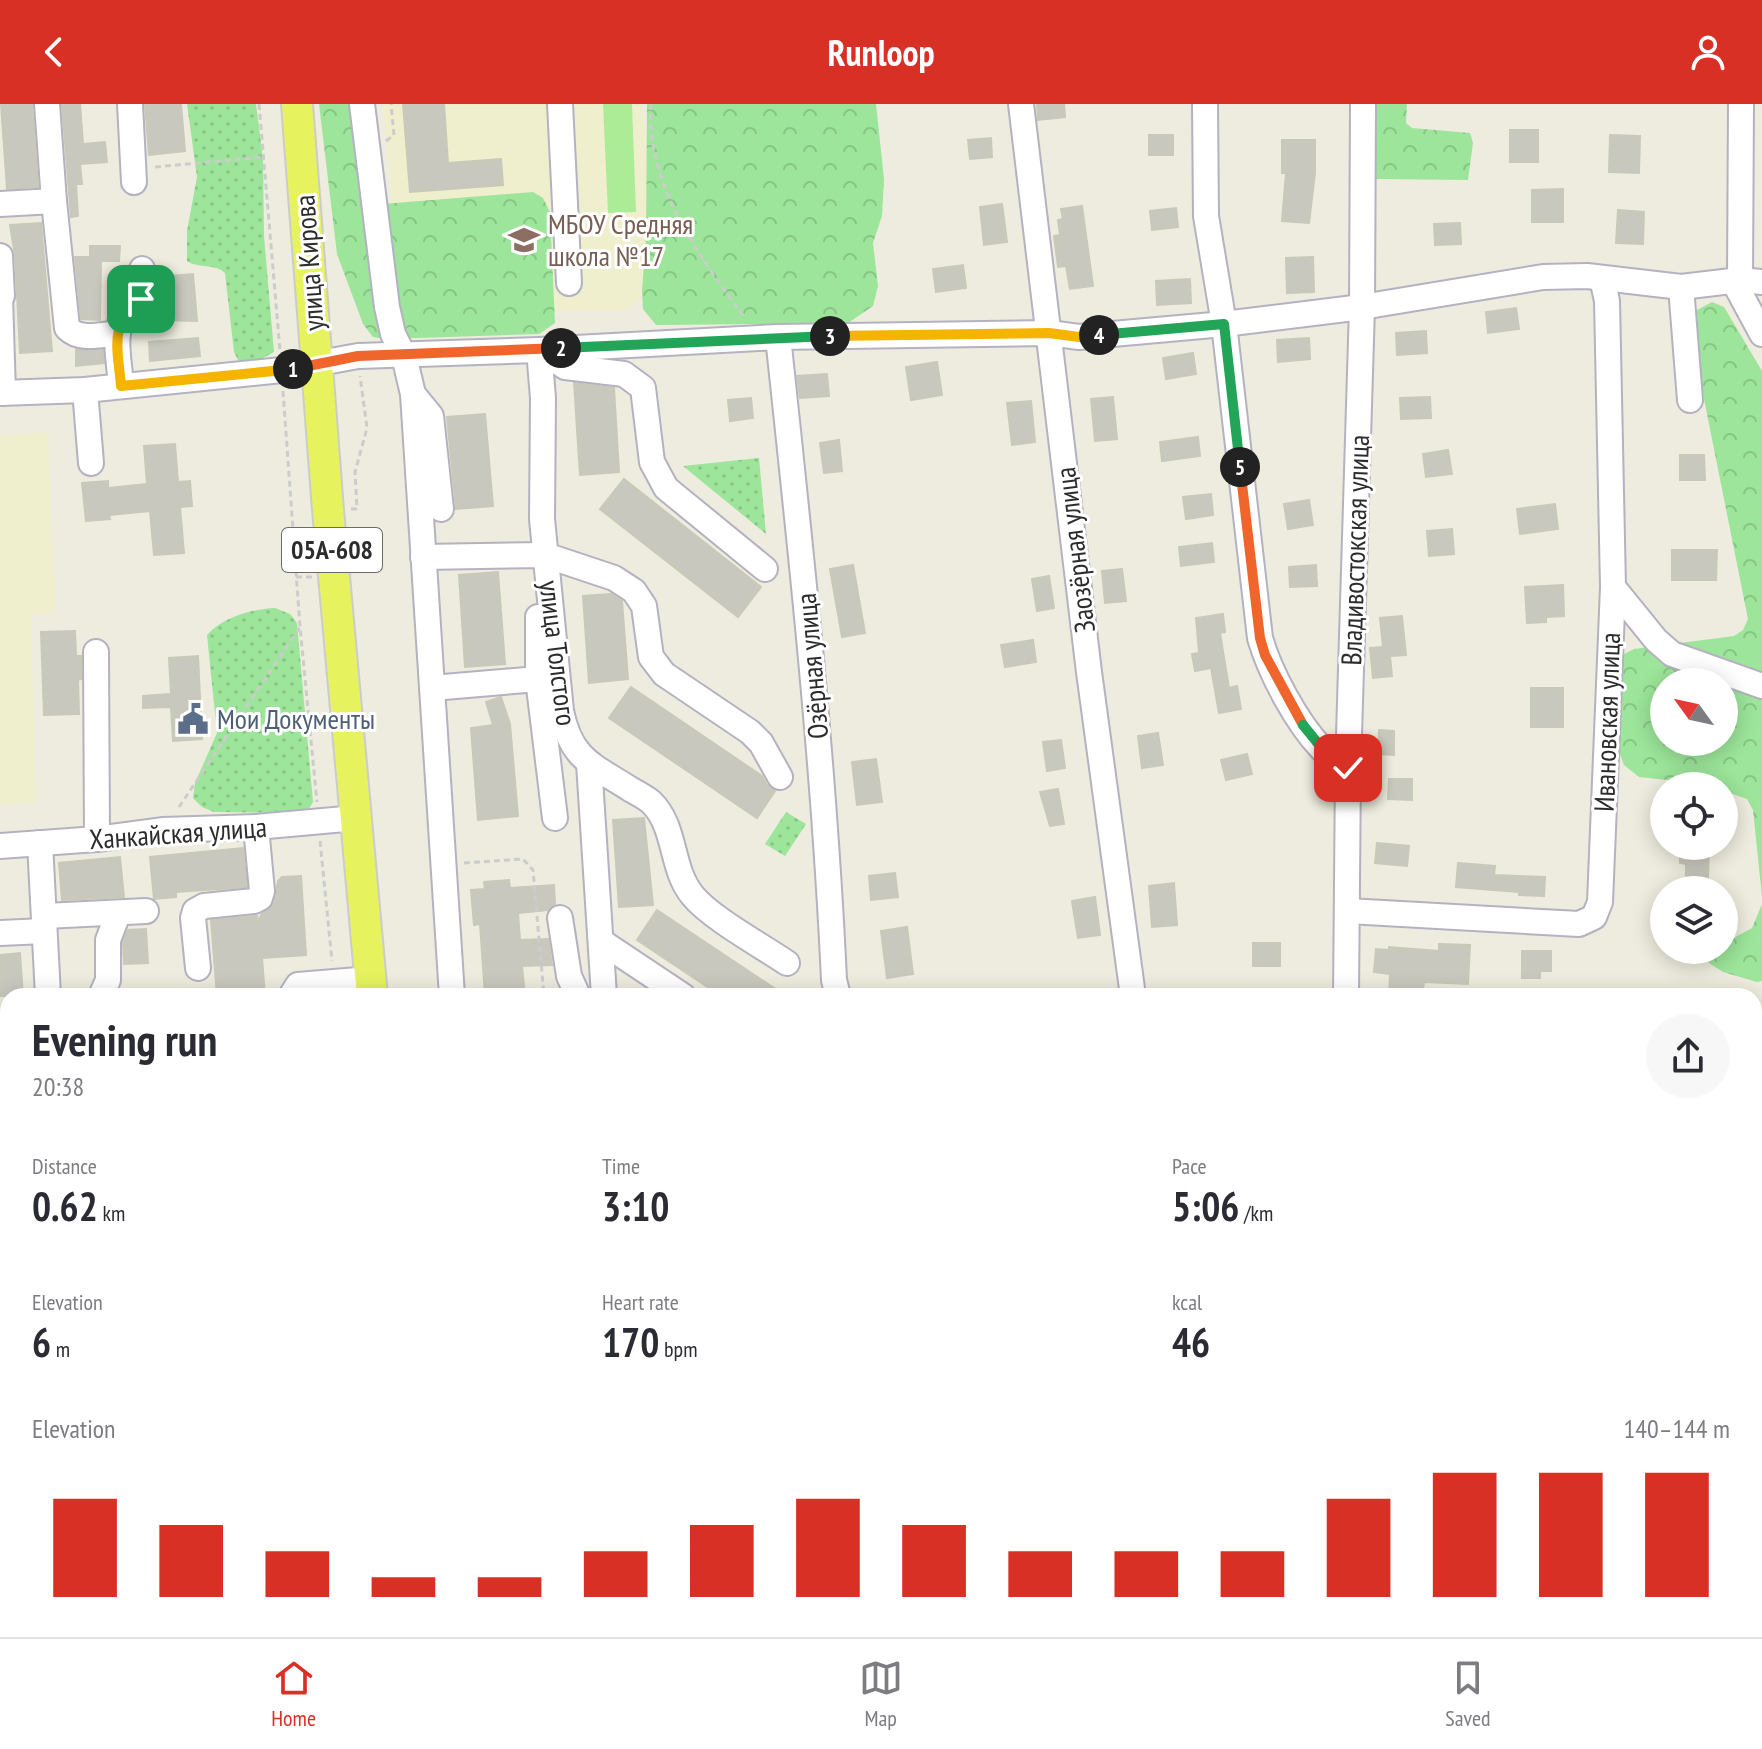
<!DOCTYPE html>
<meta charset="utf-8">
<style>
:root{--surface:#fff;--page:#f7f7f7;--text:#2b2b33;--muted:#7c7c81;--line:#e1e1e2;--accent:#d93025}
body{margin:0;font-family:"PT Sans Narrow",sans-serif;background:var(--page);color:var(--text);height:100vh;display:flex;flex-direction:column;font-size:30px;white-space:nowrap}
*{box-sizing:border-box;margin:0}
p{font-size:26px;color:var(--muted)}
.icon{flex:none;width:44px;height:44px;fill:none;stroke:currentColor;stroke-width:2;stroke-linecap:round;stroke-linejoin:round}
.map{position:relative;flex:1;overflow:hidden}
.sheet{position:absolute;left:0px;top:884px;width:1762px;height:650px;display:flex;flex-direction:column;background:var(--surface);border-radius:24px 24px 0 0;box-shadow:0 4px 20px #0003}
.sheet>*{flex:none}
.needle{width:52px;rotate:303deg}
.tools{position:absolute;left:1650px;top:564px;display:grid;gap:16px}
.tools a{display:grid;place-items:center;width:88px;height:88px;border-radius:50%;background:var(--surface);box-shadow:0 4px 20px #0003;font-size:40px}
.pin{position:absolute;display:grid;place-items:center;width:68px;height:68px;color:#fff;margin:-34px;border-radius:16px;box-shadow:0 4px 12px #0006}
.km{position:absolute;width:40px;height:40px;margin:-20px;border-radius:50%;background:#222;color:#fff;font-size:22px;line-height:40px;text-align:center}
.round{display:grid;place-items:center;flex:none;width:84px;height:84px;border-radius:42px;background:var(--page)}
.overview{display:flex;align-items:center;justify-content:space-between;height:136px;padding:0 32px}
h1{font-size:44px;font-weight:700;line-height:60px}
.figures{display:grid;grid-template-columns:repeat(3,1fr);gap:12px;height:136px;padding:8px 32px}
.figures div{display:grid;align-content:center}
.figures b{font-size:40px;font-weight:700}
.figures small{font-size:22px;font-weight:400}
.figures p{font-size:22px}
.chart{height:224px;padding:16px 32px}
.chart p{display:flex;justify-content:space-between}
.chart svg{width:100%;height:144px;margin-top:8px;stroke:var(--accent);stroke-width:6}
header{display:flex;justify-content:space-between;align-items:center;height:104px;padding:0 32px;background:var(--accent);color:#fff;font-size:36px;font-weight:700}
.dock{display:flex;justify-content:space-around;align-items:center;height:112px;border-top:2px solid var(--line);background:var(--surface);font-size:22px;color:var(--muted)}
.dock a{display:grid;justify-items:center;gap:4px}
.dock .active{color:var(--accent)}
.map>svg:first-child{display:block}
.industrial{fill:url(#industrial-grid)}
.education{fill:#efefce}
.grass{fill:url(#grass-dots)}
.forest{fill:url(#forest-crowns);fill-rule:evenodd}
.pitch{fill:#acec96}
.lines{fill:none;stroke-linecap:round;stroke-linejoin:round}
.stream{stroke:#71a6f0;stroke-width:5}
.building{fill:#c9c8be;stroke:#c9c9b8;stroke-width:2}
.minor-casing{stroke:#b4b2c0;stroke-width:28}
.major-casing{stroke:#ccc;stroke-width:34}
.path{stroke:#ccc;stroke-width:3;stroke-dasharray:6 4;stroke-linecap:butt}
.minor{stroke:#fff;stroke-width:24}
.major{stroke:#e6f35e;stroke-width:30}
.split-1-casing{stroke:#fff;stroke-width:16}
.split-2-casing{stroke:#fff;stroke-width:16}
.split-3-casing{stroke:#fff;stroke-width:16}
.split-4-casing{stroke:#fff;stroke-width:16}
.split-5-casing{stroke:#fff;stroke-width:16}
.split-6-casing{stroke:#fff;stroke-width:16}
.split-7-casing{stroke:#fff;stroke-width:16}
.split-1{stroke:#f5b400;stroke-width:10}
.split-2{stroke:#f0652b;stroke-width:10}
.split-3{stroke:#22a559;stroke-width:10}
.split-4{stroke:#f5b400;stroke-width:10}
.split-5{stroke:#22a559;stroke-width:10}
.split-6{stroke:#f0652b;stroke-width:10}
.split-7{stroke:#22a559;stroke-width:10}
.labels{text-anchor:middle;stroke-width:6;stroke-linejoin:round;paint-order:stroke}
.shield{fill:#fff;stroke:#6b6b6b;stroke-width:2}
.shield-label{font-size:26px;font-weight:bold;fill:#2c2c2c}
.education-label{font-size:28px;fill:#785e54;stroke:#fff;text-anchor:start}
.street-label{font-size:28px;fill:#2c2c2c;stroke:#fff}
.service-label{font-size:28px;fill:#4e5e75;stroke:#fff;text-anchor:start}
</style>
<header><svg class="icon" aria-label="back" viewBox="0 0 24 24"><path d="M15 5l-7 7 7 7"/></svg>Runloop<svg class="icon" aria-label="person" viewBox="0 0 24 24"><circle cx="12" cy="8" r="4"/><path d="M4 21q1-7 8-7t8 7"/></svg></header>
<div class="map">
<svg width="1762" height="1533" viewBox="0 0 1762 1533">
<defs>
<pattern id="industrial-grid" width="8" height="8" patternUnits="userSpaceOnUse" patternTransform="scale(2)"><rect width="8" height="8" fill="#e3dfe6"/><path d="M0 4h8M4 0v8" fill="none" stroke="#c3c0c5"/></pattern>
<pattern id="grass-dots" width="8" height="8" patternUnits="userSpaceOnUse" patternTransform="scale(2)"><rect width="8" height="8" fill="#9ce59a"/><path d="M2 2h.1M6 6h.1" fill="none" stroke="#87c585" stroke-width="1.8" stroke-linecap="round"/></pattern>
<pattern id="forest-crowns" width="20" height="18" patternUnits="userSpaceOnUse" patternTransform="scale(2)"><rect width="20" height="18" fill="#9ce59a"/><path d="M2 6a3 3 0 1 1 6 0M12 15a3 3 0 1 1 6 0" fill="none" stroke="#87c585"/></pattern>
</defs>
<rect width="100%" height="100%" fill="#eeecde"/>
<polygon class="industrial" points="0,1301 8,1301 8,1526 213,1526 205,1533 0,1532"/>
<g class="education">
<polygon points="383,0 642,0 656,176 628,206 402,210"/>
<polygon points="48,328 55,509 31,511 36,699 0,700 0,332"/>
</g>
<g class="grass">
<path d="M187,0H256L263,55L264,132L274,248L256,258L238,256L234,248L225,169C215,159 198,165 187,157V127L197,73Z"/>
<polygon points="759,354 766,430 683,362"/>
<path d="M275,504L290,510L297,519L313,698L307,708L298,709L214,708L202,703L193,694L195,679L217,629L207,531C223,513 252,505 275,504Z"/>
<polygon points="786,708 806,720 785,752 765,740"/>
<polygon points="534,1526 850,1526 840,1533 534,1533"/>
</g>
<g class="forest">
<polygon points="319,0 354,0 370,101 533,88 543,94 550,108 555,219 539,230 385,235 373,233 363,220 337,150"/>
<polygon points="647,0 876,0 884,75 882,112 873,139 878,182 873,202 848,219 656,221 643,205 642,187 646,132"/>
<polygon points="1374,0 1407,0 1406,19 1412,24 1470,29 1473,39 1468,76 1377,75 1370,69"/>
<path d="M1712,198L1724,203L1762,267V793L1753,706L1747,695L1724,687V682L1639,673L1624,661L1619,648L1617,628L1619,562L1624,550L1634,545L1734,532L1743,526L1748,515L1703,290L1693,215L1697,206ZM1664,578H1724V638H1664Z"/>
<polygon points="1762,800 1762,877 1757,878 1723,868 1709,859 1710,847 1724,846 1724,839 1752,824"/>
</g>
<polygon class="pitch" points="603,0 632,0 636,108 608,109"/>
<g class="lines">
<g class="stream">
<polyline points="1754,1325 1762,1325"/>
<polyline points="0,1511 8,1512"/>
</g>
</g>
<g class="building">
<polygon points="1,0 32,0 38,83 7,85"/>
<polygon points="62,0 80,0 83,40 105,38 107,58 80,60 82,80 76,80 78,112 71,113"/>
<polygon points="145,0 181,0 185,47 149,51"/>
<polygon points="403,0 444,0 448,59 501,55 503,81 410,88"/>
<polygon points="1037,0 1064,0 1065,13 1038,16"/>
<rect x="1510" y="26" width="28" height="32"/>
<rect x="1149" y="31" width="24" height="20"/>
<polygon points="1610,31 1640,32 1639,69 1609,68"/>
<polygon points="991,34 992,53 970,55 968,36"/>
<polygon points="1282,36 1315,36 1315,69 1309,119 1282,117 1286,69 1282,69"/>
<polygon points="1563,85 1563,118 1532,118 1532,86"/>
<polygon points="1002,100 1007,138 984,141 980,103"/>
<polygon points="1082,102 1093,182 1070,185 1066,162 1058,163 1054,132 1060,131 1058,116 1063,115 1061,105"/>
<polygon points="1176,104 1178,123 1152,126 1150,107"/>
<polygon points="1618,106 1644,108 1643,140 1616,139"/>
<polygon points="41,119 52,247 20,249 15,151 10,121"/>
<polygon points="1460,119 1461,140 1435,141 1434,120"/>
<polygon points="90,142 120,142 119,157 101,157 100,216 81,215 75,153 90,153"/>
<polygon points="1313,153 1314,188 1287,189 1286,154"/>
<polygon points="963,161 966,184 936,188 933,165"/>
<polygon points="193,170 197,217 160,216 158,173"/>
<polygon points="1190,175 1191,199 1157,201 1156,177"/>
<polygon points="1516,204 1519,225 1488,229 1486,208"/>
<polygon points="1426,227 1427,249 1397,251 1396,229"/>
<polygon points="198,234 200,252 150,257 149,238"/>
<polygon points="1309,234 1310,255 1278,258 1277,236"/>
<polygon points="76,245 103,246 104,259 76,262"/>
<polygon points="1193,249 1196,270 1166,275 1163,254"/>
<polygon points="937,258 942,291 911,296 906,263"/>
<polygon points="827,270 829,292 800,294 797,272"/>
<polygon points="574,279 614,284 619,368 580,371"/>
<polygon points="1113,293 1117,335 1095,337 1091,295"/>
<polygon points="1430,293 1431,314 1401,315 1400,294"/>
<polygon points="751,294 753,314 730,317 728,296"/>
<polygon points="1031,297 1035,338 1012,341 1007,299"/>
<polygon points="485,310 493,402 456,405 447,313"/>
<polygon points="1198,333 1200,352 1162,357 1160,338"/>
<polygon points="839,336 842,367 824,369 820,339"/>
<polygon points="175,340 178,378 190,377 192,402 180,403 184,449 154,451 150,407 109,411 110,415 86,417 82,379 108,377 108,384 147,380 144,342"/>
<polygon points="1448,346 1452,370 1426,373 1423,350"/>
<polygon points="1680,351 1704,351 1705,376 1680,376"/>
<polygon points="624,375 761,483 738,513 600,405"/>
<polygon points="1211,390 1213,411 1186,415 1183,393"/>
<polygon points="1309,396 1313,421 1288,425 1284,400"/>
<polygon points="1555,400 1558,425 1520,430 1517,405"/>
<polygon points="1452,425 1454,450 1429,452 1427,427"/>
<polygon points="1212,439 1214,458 1181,462 1179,443"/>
<polygon points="1672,446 1717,446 1716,476 1672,476"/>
<polygon points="853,461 865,529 842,533 830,465"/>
<polygon points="1316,461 1317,482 1290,483 1289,463"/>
<polygon points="1122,465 1126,497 1105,499 1102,467"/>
<polygon points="498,468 505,560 465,563 459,471"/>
<polygon points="1049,472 1054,504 1037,507 1032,475"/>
<polygon points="1563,481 1564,512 1546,513 1546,518 1527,519 1525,483"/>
<polygon points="611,490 622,497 628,575 589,579 583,492"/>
<polygon points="1223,510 1225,528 1220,529 1229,584 1237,582 1241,605 1219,609 1211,564 1195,567 1192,550 1199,549 1196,514"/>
<polygon points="1402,512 1406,551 1390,552 1392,572 1373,574 1370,544 1383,543 1380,514"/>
<polygon points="75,527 76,552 81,552 81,575 78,576 79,610 44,611 41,528"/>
<polygon points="1033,536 1036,558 1005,563 1001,541"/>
<polygon points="198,552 202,635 173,637 171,603 143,604 143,592 171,590 169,554"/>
<polygon points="631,583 762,672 767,681 775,687 757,714 609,614"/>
<rect x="1531" y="584" width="32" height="39"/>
<polygon points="501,593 510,620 518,712 478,716 471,624 493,621 486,598"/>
<polygon points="1379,626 1394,627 1394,651 1378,650"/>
<polygon points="1158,629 1163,661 1142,664 1138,632"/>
<polygon points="1061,636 1065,664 1047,667 1043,638"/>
<polygon points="1247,650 1252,670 1226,676 1221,656"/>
<polygon points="876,655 882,698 857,701 852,658"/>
<polygon points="1389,675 1412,675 1412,696 1388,695"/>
<polygon points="1058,685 1064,720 1050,722 1040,688"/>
<polygon points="644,714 653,801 619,803 613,716"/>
<polygon points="1377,739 1409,742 1407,762 1375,759"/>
<polygon points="1680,742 1709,742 1708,773 1686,772 1686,760 1680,759"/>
<polygon points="243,744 247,783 176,788 176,793 154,795 150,753"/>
<polygon points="120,753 124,793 62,796 59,759"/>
<polygon points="1458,759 1495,762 1494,771 1545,773 1544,792 1519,791 1519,788 1456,783"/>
<polygon points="895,769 898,793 871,796 869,772"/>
<polygon points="301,772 306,851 262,854 265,892 217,892 211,816 257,812 257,818 262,810 274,799 278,777 282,773"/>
<polygon points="509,776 510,784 554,781 555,800 548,806 518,809 520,836 548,835 552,861 522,862 525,892 485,892 480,820 474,821 471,786 485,785 484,778"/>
<polygon points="1174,779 1177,821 1152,823 1149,782"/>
<polygon points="1095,793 1100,831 1078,834 1072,797"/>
<polygon points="657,806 786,892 721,892 637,836"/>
<polygon points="907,823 913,870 887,874 881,827"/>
<polygon points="146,825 148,859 124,860 123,838 128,826"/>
<rect x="1253" y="839" width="27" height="23"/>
<polygon points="1439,840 1470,841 1468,880 1424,878 1422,892 1389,892 1390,870 1374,868 1376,845 1389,846 1389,843 1439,847"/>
<polygon points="1522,847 1551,847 1551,867 1540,867 1540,874 1522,874"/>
<polygon points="20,849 23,892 0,892 0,851"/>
</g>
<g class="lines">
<defs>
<g id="minor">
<polyline points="130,0 134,78"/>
<polyline points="362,0 387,203 393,230 404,252 413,290 452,892"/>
<polyline points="560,0 569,179"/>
<polyline points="1021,0 1089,568 1133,892"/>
<path d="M1205,0L1206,112L1224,220L1260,534C1270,569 1297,619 1322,645C1329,653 1340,658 1348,664"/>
<path d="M54,97L67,224C80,237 101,231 118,229"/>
<polyline points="0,100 54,97 47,0"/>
<polyline points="0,152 2,192"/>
<polyline points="1740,176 1741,0"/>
<polyline points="1734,178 1762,230"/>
<polyline points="1681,183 1690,296"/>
<polyline points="0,192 3,289"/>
<path d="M778,233C801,447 824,660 834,876L838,892"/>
<polyline points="552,245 558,258 565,263 624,270 643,284 652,358 666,384 765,465"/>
<path d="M539,246L543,294L542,415L561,607C571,655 591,660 630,685C637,689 645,693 651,698C677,723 670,765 693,792C711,814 762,842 787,859"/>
<path d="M121,282C120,263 114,238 120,219C129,190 149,210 142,165"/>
<polyline points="85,286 91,359"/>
<polyline points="0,289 85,286 282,266 358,252 539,246 778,233 1049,229 1079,233 1224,220 1362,203 1543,173 1587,172 1681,183 1740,176 1762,178"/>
<polyline points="413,290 431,312 441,405"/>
<polyline points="423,453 545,451 614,474 634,487 644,502 651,553 664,570 750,628 761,639 780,673"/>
<polyline points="1613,483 1656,536 1672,550 1762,582"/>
<polyline points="538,513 538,575 555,714"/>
<polyline points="96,548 97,735"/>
<polyline points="432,584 538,575"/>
<polyline points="589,659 604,892"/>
<polyline points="40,739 48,892"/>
<polyline points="0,742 97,735 164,726 256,723 356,714"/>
<polyline points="1348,807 1579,820 1594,813 1600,798 1613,483 1607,197 1602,174"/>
<polyline points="45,812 146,807"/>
<polyline points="560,814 569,872 578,892"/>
<polyline points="0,829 44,827"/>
<polyline points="602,838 683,892"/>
<polyline points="198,864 193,814 195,807 204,802 254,797 260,794 262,787 256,723"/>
<polyline points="101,892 108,876 108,836 118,810"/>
<polyline points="291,892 298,881 370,875"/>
<polyline points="1346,892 1348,664 1362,203 1363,0"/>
<polyline points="0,947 8,946"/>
<polyline points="1754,995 1762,995"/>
<polyline points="0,1096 8,1095"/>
<polyline points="1754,1186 1762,1186"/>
<polyline points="0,1199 8,1199"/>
<polyline points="0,1282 8,1281"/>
<polyline points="0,1400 8,1401"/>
<polyline points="0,1463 8,1463"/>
<polyline points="1754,1469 1762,1472"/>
</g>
<g id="major">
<polyline points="297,0 328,406 372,892"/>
<polyline points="428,1526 428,1533"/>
</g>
</defs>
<use href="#minor" class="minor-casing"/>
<use href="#major" class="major-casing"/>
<g class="path">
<polyline points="259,0 280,247"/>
<path d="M651,0C646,82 699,152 745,214"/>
<polyline points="386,37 394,31 391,0"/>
<polyline points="155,63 263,53"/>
<polyline points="283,287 300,523 317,698"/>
<polyline points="351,405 357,405 355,368 367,324 360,272"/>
<polyline points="296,473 312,473"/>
<polyline points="179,703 300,523"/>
<polyline points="320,737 332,857"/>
<polyline points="464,759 523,755 533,766 544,892"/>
<polyline points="384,1526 385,1533"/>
</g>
<use href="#minor" class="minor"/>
<use href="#major" class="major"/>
</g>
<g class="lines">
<defs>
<path id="split-1" d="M141,195C108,222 118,244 121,282L293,265"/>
<polyline id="split-2" points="293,265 358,252 561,244"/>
<polyline id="split-3" points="561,244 830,232"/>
<polyline id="split-4" points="830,232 1049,229 1079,233 1099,231"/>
<polyline id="split-5" points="1099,231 1224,220 1240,363"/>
<polyline id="split-6" points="1240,363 1260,534 1265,551 1303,621"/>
<polyline id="split-7" points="1303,621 1325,648 1348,664"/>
</defs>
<use href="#split-1" class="split-1-casing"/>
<use href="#split-2" class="split-2-casing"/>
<use href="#split-3" class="split-3-casing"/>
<use href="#split-4" class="split-4-casing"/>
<use href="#split-5" class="split-5-casing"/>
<use href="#split-6" class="split-6-casing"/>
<use href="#split-7" class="split-7-casing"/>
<use href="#split-1" class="split-1"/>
<use href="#split-2" class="split-2"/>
<use href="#split-3" class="split-3"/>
<use href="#split-4" class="split-4"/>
<use href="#split-5" class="split-5"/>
<use href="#split-6" class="split-6"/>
<use href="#split-7" class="split-7"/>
</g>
<defs>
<symbol id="school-bare" viewBox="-9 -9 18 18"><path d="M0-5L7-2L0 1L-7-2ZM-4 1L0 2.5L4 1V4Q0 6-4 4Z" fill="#8d6e63" stroke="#fff" stroke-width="2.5" paint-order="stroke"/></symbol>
<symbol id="civic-bare" viewBox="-9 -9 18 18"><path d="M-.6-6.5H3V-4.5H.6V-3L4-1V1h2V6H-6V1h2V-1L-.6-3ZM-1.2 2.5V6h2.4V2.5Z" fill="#5c6f8a" stroke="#fff" stroke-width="2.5" paint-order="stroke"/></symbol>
</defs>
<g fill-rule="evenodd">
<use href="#school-bare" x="502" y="114" width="44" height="44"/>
<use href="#civic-bare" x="171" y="593" width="44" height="44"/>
</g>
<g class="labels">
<rect class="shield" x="282" y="424" width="100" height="44" rx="6"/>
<g class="shield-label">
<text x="332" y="455">05А-608</text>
</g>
<g class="education-label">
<text x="548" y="130">МБОУ Средняя<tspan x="548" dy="32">школа №17</tspan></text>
</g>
<g class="street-label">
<text transform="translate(309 159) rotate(-94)" y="10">улица Кирова</text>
<text transform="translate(1075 446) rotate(-97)" y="10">Заозёрная улица</text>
<text transform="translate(1355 446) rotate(-88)" y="10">Владивостокская улица</text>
<text transform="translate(558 549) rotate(83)" y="10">улица Толстого</text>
<text transform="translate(812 562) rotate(-95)" y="10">Озёрная улица</text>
<text transform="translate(1607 618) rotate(-88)" y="10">Ивановская улица</text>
<text transform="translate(178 729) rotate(-4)" y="10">Ханкайская улица</text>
</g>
<g class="service-label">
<text x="217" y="625">Мои Документы</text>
</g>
</g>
</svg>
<div class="tools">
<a><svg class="needle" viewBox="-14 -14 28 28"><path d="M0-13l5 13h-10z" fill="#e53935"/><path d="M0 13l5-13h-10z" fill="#7c7c81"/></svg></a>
<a><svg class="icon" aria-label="locate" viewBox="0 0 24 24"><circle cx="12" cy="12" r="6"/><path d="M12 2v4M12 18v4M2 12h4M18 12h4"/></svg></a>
<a><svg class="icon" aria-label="layers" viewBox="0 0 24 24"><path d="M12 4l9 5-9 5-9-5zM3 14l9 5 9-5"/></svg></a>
</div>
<div class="pin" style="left:141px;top:195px;background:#1e9e55"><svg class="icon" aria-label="arrive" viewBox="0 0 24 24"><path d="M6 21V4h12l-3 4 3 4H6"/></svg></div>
<div class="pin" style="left:1348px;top:664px;background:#d93025"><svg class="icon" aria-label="check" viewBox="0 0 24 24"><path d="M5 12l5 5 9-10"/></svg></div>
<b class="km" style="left:293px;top:265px">1</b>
<b class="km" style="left:561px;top:244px">2</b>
<b class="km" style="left:830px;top:232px">3</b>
<b class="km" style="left:1099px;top:231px">4</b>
<b class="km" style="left:1240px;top:363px">5</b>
<section class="sheet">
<div class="overview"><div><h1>Evening run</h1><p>20:38</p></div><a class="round"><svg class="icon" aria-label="share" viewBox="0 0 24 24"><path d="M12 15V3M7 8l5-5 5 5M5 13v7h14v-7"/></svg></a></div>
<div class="figures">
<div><p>Distance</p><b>0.62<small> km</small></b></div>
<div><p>Time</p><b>3:10</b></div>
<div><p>Pace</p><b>5:06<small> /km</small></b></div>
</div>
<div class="figures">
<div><p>Elevation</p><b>6<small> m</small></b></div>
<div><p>Heart rate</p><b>170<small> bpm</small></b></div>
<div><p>kcal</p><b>46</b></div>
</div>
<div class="chart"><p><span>Elevation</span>140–144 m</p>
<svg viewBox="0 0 160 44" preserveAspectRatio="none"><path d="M5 44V14M15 44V22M25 44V30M35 44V38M45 44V38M55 44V30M65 44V22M75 44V14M85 44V22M95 44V30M105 44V30M115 44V30M125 44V14M135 44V6M145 44V6M155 44V6"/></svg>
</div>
</section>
</div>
<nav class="dock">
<a class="active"><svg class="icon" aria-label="home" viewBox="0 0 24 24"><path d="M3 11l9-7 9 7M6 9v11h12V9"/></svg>Home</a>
<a><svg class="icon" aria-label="map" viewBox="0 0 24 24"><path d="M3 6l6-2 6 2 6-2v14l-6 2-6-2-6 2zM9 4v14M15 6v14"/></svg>Map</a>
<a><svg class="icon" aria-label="saved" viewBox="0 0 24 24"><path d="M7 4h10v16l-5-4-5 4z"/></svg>Saved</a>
</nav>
